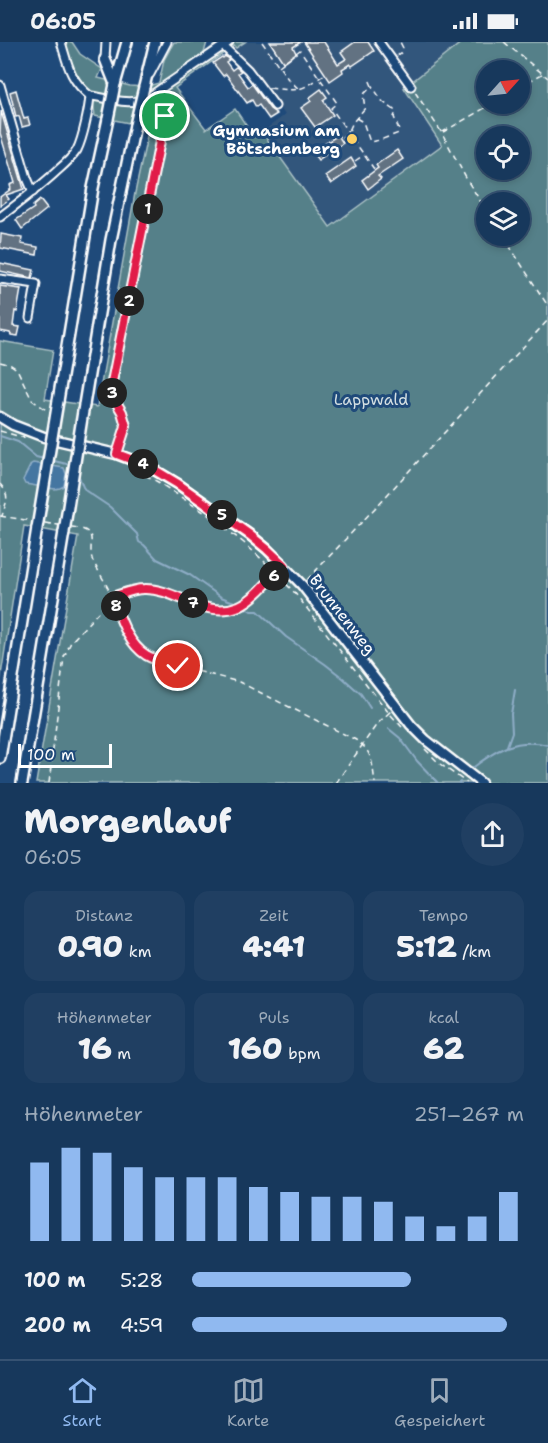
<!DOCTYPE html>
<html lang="de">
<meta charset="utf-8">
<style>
:root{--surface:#17385c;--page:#203f62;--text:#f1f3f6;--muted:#9eacbb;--line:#365272;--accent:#90b9f0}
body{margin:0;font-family:"Shantell Sans",sans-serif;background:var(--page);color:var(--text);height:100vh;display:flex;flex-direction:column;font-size:22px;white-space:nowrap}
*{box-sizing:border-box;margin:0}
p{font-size:20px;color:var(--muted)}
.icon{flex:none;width:33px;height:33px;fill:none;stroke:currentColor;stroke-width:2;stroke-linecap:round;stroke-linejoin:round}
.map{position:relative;height:741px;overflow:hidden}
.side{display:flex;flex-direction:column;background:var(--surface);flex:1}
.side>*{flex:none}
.needle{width:39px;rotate:63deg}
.tools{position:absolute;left:476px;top:18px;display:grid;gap:12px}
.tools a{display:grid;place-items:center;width:54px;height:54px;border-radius:50%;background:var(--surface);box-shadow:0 3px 9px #0003,0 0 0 2px var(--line);font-size:30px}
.scale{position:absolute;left:18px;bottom:15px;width:94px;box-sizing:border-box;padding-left:6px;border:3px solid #fff;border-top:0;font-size:16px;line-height:21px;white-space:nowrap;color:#fff;-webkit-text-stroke:4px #1f4a7a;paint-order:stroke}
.pin{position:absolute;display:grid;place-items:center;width:51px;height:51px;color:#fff;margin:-26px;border:3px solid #fff;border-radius:50%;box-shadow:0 2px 6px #0007}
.km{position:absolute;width:30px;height:30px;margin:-15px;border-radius:50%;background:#222;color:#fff;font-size:16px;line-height:30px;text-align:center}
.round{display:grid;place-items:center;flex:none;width:63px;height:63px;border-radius:32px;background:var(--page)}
.overview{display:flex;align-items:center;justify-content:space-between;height:102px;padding:0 24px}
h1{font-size:33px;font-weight:800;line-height:45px}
.stats{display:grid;grid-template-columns:repeat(3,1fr);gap:9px;height:102px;padding:6px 24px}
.stats div{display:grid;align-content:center;border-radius:15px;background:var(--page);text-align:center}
.stats b{font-size:30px;font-weight:800}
.stats small{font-size:16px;font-weight:400}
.stats p{font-size:16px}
.chart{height:168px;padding:12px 24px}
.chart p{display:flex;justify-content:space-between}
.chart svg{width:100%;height:108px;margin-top:6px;stroke:var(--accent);stroke-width:6}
ul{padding:0 24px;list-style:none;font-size:20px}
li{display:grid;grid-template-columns:96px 72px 1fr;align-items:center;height:45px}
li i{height:15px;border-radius:8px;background:var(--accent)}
.status{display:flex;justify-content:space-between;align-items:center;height:42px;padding:0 30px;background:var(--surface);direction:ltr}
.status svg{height:16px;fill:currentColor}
.menu{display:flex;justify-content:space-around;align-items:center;height:84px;border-top:2px solid var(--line);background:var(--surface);font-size:16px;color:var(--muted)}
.menu a{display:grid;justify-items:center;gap:3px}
.menu .current{color:var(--accent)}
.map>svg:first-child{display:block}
.built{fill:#33567c}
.green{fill:#548089;stroke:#aac0c4;stroke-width:1.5;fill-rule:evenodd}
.water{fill:#4476a1;stroke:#8fadc7;stroke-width:1.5}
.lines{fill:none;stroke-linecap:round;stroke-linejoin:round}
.stream{stroke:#8fadc7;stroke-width:2}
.building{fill:#627282;stroke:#fff;stroke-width:1.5}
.minor-casing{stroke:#fff;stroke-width:11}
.major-casing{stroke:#fff;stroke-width:13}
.highway-casing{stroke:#fff;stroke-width:14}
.path{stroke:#fff;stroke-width:1.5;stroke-dasharray:6 4.5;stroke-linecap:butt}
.minor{stroke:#1f4a7a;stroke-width:7}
.major{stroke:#1f4a7a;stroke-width:8}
.highway{stroke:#1f4a7a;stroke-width:9}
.highway-bridge-casing{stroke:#fff;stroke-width:14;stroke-linecap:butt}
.highway-bridge{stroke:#1f4a7a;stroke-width:9}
.route-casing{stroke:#fff;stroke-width:12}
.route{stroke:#e11d48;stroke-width:8}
.poi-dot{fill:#ffd166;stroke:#1f4a7a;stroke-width:2}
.labels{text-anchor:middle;stroke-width:6;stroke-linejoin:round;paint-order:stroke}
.poi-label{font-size:16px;font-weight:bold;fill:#fff;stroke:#1f4a7a;text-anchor:end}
.park-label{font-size:16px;fill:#d4dfe2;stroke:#1f4a7a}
.street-label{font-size:16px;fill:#fff;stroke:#1f4a7a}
</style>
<div class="status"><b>06:05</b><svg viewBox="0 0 49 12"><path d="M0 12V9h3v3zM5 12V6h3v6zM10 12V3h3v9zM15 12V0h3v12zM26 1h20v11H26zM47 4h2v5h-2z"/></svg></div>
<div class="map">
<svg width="548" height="741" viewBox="0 0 548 741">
<rect width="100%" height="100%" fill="#1f4a7a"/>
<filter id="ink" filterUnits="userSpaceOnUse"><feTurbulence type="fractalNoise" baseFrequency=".0167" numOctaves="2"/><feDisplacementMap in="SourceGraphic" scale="12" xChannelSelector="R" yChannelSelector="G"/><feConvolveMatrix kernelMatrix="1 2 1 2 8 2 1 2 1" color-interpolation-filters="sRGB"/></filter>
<g filter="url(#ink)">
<polygon class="built" points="245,0 462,0 404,46 442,103 329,185 262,90 285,73 262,40 243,20 232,6 234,4 236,6"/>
<path class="green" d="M64,0H72L80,12L102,27L98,36L130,44L144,45L159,41L164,18L174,0H207L204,11L219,0H245L236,6L234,4L175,46L206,87L235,67L254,95L262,90L330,185L442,103L404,46L462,0H548V741H36L78,494L24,484L0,640V299L53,308L45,357L97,365L135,151L149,85L95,74L92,51L75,32ZM486,28H519V62H486ZM486,94H519V128H486ZM486,160H519V194H486Z"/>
<polygon class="water" points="33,421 64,426 66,432 64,444 60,446 55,447 25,442 23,438 31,422"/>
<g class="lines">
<g class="stream">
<polyline points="0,394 18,400 36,415 44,417"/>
<polyline points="50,418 71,423"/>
<polyline points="78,432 83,445 86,449 110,465 137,492 139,500 144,503 157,517 190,533 221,555 234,560"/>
<polyline points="246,566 251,569 258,569 286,595 325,622 343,636 361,652 370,666"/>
<polyline points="389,687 400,696 417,719 438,741"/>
<polyline points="507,704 512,690 511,672 515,648"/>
<path d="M470,728C495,708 516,695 548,703"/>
<polyline points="459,741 460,740"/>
</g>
</g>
<g class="building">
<polygon points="270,0 301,0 293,5 296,11 283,20"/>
<polygon points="304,0 324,0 338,22 346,17 341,10 355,0 368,0 374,9 352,24 350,22 342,27 343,30 330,39"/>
<polygon points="225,14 229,18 226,20 232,28 236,25 241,29 238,31 248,45 252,42 270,67 277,72 269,77 259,63 256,65 252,58 247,61 226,32 223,34 213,21 222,15 223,16"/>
<polygon points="321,47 327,55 323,58 333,73 315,85 301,66 311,59 309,56"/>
<polygon points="16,48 24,77 28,76 30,83 22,85 19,74 16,75 10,50"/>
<polygon points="1,69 24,147 6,153 9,157 0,164 0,155 11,147 10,143 15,141 0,91"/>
<polygon points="338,93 343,101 318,118 312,110"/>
<polygon points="397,108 403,117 378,134 381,137 368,147 362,138 378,126 376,123"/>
<polygon points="351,116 356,124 331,142 325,134"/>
<polygon points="40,158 47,167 22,187 16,178 34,166 33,164"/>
<polygon points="1,192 22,196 21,202 38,205 37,213 0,206"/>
<polygon points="0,221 34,228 32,236 0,229"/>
<polygon points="0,244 21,247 17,270 15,269 13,284 20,285 18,294 11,293 10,291 0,289"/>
</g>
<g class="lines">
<defs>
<g id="minor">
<path d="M61,0C68,23 70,38 90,54"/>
<polyline points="379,0 411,44"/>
<polyline points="223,4 248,28 275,64"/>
<polyline points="105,17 106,0"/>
<polyline points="150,32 167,0"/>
<polyline points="0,43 27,136 33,150"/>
<path d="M90,54C106,55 127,64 143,57C147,56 152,53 156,50L229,0"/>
<path d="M0,175C20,160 40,145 58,128C65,122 72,116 77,108C83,96 89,67 90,54"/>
<polyline points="0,237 36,242 30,276"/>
</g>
<polyline id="major" points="0,375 13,383 44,395 116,412 148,424 178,442 250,493 267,507 302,543 411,683 426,698 481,741"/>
<g id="highway">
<polyline points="105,17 115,42"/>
<polyline points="115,42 127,0"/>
<polyline points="144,45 155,0"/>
<polyline points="58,359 93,146 108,77"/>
<polyline points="84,363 111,198 135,83"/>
<polyline points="0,716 37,486"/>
<polyline points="22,741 64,490"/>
</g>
</defs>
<use href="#minor" class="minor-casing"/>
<use href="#major" class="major-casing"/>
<use href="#highway" class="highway-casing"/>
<g class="path">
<polyline points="262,0 288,37 299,47"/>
<polyline points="504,0 548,36"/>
<polyline points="397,14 402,10 403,6 400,0"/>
<polyline points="279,24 300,8 337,61 331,66 374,127"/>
<polyline points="519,45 542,32"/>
<path d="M269,46C299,49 300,50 325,32"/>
<polyline points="415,50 442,91 467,138 486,168"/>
<polyline points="356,76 363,80 370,100 380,98 399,91 399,88 394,75 396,70 393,67 383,60 372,44"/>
<polyline points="443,90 492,62"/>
<polyline points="342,95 348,91 353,80 365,66 363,53 372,44 369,37"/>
<polyline points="355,119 364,113"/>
<polyline points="503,194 548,264"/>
<polyline points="0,320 11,323 17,327 32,358 48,369"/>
<polyline points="0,389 25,396"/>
<path d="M120,404C122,398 125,392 126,386C127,371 113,360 112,345L165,74L159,57"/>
<polyline points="136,428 158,440 210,474 244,501 267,522 294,550 389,671 402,685"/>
<path d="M0,442C11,454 6,460 2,474"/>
<polyline points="0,474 32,479"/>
<polyline points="45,481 58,483"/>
<path d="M72,485C102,489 86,501 93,520C100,531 106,542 112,554C125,584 126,602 158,619L239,640L354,697C373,708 372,721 375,741"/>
<polyline points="307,538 376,465 548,278"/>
<polyline points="425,707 440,722 467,741"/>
<polyline points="49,741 64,615 71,600 112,555 127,550 144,547 152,547 210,566 229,566 240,564 251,556 260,549 279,528"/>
<polyline points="336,741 377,682 392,668"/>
</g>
<use href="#minor" class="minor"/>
<use href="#major" class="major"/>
<use href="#highway" class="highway"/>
<defs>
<g id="highway-bridge">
<polyline points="108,77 115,42"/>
<polyline points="135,83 144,45"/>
<polyline points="37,486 58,359"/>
<polyline points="64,490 84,363"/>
</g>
</defs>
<use href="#highway-bridge" class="highway-bridge-casing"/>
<use href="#highway-bridge" class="highway-bridge"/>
</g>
</g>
<g class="lines" filter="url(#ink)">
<defs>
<path id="route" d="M165,74L111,345L113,355L122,370L126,384L117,412L148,424L178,442L250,493L267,507L284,523C271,536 255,557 239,564C205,578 176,546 144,547C133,547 122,552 112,555C120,575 127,601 146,613C156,619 167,621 178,624"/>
</defs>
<use href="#route" class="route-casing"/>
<use href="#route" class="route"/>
</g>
<circle class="poi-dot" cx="352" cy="97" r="6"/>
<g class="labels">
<g class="poi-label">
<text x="340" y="94">Gymnasium am<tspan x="340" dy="18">Bötschenberg</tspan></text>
</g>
<g class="park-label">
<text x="371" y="363">Lappwald</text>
</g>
<g class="street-label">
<text transform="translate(343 572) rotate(52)" y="6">Brunnenweg</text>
</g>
</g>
</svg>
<div class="tools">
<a><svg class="needle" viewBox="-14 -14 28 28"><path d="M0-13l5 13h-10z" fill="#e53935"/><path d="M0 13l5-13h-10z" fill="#9eacbb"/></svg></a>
<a><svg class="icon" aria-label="locate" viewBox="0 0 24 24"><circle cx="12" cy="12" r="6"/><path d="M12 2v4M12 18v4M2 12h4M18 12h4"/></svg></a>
<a><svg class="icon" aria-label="layers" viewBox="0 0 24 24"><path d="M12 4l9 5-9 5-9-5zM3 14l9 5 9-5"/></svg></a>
</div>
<div class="scale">100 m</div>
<div class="pin" style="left:165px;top:74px;background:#1e9e55"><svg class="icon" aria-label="arrive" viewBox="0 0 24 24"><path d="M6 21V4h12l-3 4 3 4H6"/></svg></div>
<div class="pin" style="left:178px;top:624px;background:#d93025"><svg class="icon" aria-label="check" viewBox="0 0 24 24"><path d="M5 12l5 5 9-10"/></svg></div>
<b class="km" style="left:148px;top:167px">1</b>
<b class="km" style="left:129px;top:259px">2</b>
<b class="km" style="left:112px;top:351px">3</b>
<b class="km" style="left:143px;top:422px">4</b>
<b class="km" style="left:222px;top:473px">5</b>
<b class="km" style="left:274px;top:534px">6</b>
<b class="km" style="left:193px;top:561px">7</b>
<b class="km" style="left:116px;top:564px">8</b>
</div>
<section class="side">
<div class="overview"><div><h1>Morgenlauf</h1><p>06:05</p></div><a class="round"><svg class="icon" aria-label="share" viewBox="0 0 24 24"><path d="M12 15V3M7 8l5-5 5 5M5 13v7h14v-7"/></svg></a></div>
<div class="stats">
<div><p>Distanz</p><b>0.90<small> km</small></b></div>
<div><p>Zeit</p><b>4:41</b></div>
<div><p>Tempo</p><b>5:12<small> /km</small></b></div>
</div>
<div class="stats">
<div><p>Höhenmeter</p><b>16<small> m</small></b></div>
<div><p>Puls</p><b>160<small> bpm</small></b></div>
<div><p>kcal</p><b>62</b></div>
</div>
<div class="chart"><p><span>Höhenmeter</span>251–267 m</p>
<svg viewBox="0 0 160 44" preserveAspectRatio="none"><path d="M5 44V12M15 44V6M25 44V8M35 44V14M45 44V18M55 44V18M65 44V18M75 44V22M85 44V24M95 44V26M105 44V26M115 44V28M125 44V34M135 44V38M145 44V34M155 44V24"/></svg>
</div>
<ul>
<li><b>100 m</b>5:28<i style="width:66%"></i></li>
<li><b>200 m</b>4:59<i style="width:95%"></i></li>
</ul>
</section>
<nav class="menu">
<a class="current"><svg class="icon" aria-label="home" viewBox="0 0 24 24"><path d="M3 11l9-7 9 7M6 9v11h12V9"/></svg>Start</a>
<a><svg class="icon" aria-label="map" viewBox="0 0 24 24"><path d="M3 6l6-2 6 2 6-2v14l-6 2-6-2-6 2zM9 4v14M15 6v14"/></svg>Karte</a>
<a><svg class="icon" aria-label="saved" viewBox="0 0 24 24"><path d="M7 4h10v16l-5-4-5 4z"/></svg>Gespeichert</a>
</nav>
